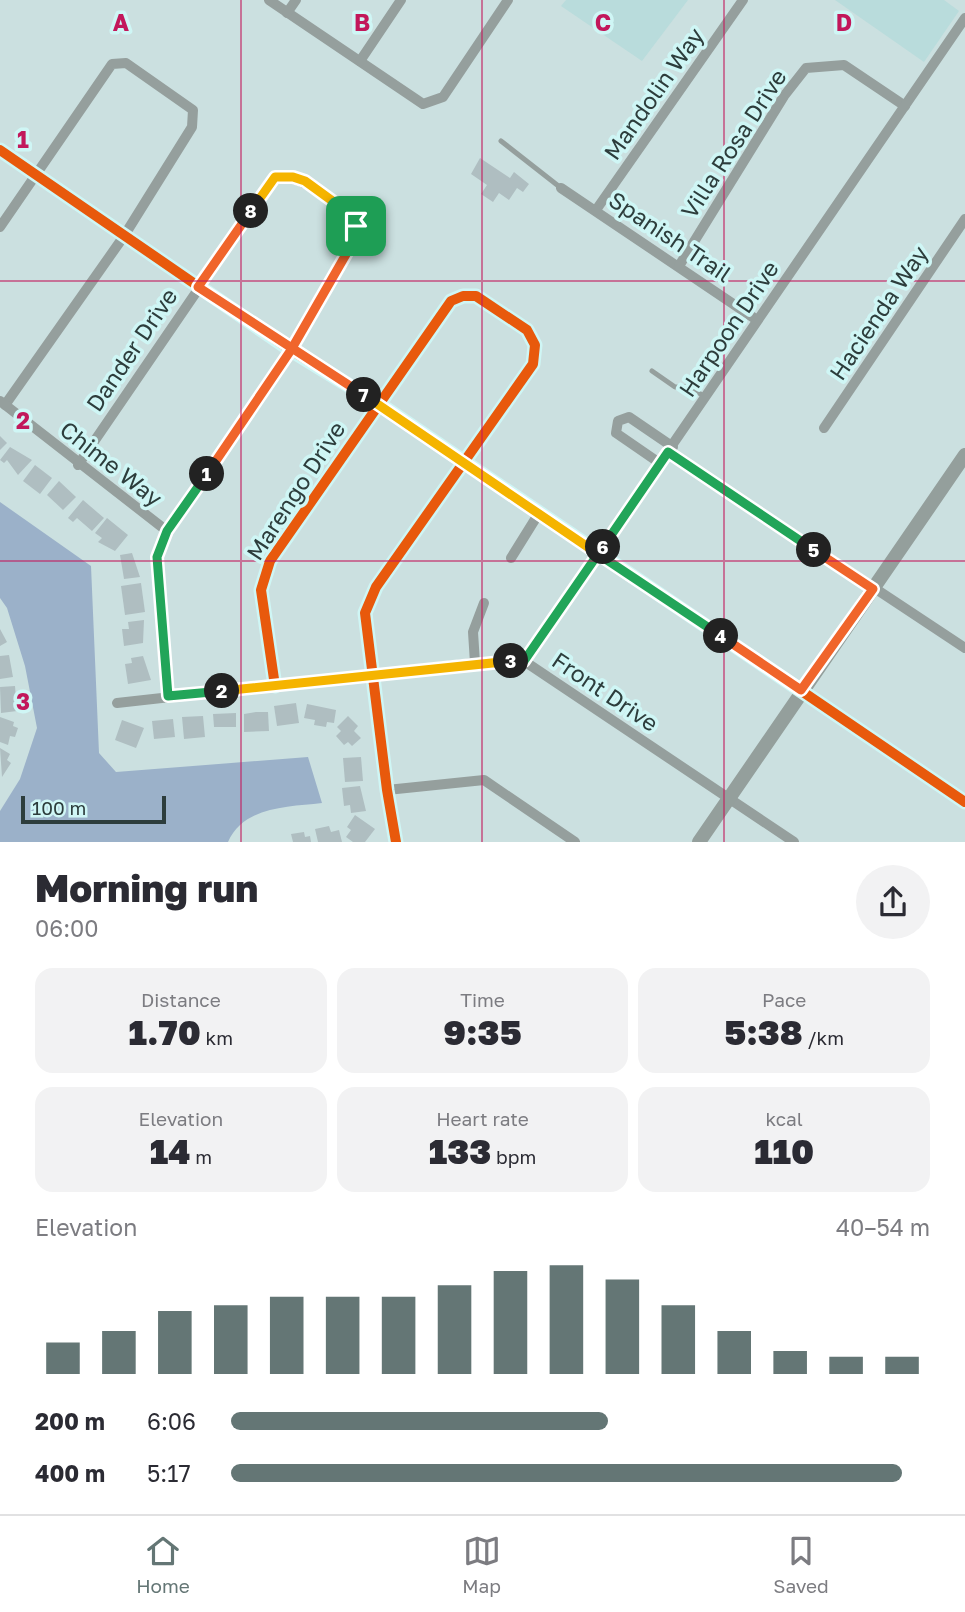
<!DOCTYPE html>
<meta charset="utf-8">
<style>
:root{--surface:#fff;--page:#f2f2f3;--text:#2b2b33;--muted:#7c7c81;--line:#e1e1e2;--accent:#647675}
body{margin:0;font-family:"Golos Text",sans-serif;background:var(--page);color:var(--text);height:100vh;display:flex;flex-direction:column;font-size:26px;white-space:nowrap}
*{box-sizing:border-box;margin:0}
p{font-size:23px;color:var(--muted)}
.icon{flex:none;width:38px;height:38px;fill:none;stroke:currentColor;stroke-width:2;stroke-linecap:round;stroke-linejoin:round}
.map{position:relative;height:842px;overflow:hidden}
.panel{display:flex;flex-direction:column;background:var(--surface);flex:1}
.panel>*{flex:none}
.scale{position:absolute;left:21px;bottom:18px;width:145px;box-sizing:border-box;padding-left:7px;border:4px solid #2d3d3c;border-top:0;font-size:19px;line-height:24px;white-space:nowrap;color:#2d3d3c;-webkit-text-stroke:5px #cff6f5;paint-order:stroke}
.pin{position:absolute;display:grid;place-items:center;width:60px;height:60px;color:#fff;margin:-30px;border-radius:14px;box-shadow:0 4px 10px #0006}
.km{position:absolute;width:35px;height:35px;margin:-18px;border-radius:50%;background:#222;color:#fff;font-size:19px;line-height:35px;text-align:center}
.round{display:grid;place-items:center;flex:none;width:74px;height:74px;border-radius:37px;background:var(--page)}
.summary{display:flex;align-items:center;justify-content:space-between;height:119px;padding:0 35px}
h1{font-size:38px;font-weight:800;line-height:52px}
.metrics{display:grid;grid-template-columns:repeat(3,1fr);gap:10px;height:119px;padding:7px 35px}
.metrics div{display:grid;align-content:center;border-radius:18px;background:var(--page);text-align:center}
.metrics b{font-size:35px;font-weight:800}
.metrics small{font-size:19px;font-weight:400}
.metrics p{font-size:19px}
.chart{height:196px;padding:14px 35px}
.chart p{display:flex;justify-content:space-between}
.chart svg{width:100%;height:126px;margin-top:7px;stroke:var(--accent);stroke-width:6}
ul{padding:0 35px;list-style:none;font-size:23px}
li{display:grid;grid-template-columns:112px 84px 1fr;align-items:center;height:52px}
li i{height:18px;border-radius:9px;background:var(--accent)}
.menu{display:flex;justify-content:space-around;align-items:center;height:98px;border-top:2px solid var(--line);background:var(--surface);font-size:19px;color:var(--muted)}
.menu a{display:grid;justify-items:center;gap:4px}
.menu .current{color:var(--accent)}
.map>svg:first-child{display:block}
.built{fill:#b9dcdc}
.water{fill:#9bb1c9}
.building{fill:#afbec1}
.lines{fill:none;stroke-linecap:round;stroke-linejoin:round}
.lane{stroke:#959f9d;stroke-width:5}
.street{stroke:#959f9d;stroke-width:10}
.secondary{stroke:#949f9c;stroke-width:14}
.cycleway-casing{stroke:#cff6f5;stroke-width:15}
.cycleway{stroke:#e8590c;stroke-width:10}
.split-1-casing{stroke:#fff;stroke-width:14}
.split-2-casing{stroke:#fff;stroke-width:14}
.split-3-casing{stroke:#fff;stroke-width:14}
.split-4-casing{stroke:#fff;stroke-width:14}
.split-5-casing{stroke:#fff;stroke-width:14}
.split-6-casing{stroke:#fff;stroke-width:14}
.split-7-casing{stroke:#fff;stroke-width:14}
.split-8-casing{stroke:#fff;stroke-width:14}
.split-9-casing{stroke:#fff;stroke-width:14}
.split-1{stroke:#f0652b;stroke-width:9}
.split-2{stroke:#22a559;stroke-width:9}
.split-3{stroke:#f5b400;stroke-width:9}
.split-4{stroke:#22a559;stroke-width:9}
.split-5{stroke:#f0652b;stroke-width:9}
.split-6{stroke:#22a559;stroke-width:9}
.split-7{stroke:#f5b400;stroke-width:9}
.split-8{stroke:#f0652b;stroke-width:9}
.split-9{stroke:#f5b400;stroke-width:9}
.grid{fill:none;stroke:#c2185b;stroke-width:2;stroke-opacity:0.55}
.labels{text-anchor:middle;stroke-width:7;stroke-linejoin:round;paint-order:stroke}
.street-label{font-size:23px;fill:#2d3d3c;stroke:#cff6f5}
.grid-label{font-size:23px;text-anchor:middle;font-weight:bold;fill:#c2185b;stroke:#cff6f5;stroke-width:7;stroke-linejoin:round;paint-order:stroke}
</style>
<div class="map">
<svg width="965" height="842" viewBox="0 0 965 842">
<rect width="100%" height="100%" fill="#cbe0e0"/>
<g class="built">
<polygon points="566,0 688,0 642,61 561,6"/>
<polygon points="835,0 944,0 959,11 924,62"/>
</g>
<path class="water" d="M0,502L91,566L99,753L116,772L308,757L322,803C288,807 244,806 228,842H0V811L20,779L37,728L25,666L7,608L0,598Z"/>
<g class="building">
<polygon points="480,158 510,178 514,172 529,184 523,192 517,188 509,200 499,193 493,202 481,194 487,185 471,174"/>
<polygon points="0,436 7,443 0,450"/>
<polygon points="10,447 32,460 18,475 7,460 4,463 0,460"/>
<polygon points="35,465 52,478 40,494 23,481"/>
<polygon points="59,481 76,497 63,510 47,495"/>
<polygon points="83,500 104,518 92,531 77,518 73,522 68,518"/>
<polygon points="107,518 128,535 115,551 98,542 102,538 95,533"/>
<polygon points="132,553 140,577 124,579 120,555"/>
<polygon points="141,583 145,612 125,615 121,586"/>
<polygon points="144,620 143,643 124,646 122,629 129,629 128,622"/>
<polygon points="0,629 7,642 0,646"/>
<polygon points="9,655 13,677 0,679 0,656"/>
<polygon points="143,656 151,680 128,684 125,664 132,663 131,658"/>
<polygon points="15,686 17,711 1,713 0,687"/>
<polygon points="296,703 299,723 277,726 274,706"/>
<polygon points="307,704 336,710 334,723 327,722 326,727 314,725 315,720 304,718"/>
<polygon points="256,712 268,712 269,731 244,732 244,714"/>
<polygon points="236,713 236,727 214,727 213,714"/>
<polygon points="203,716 205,737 184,739 182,717"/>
<polygon points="348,716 358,726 354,731 361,738 352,746 348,742 344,745 336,736 341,731 337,727"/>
<polygon points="0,717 14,722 13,726 18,728 15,737 10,736 8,745 0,742"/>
<polygon points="173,719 175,737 154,739 152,721"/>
<polygon points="122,720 144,728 136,748 115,740"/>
<polygon points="0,748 10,754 7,760 11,763 2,777"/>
<polygon points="361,757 363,781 345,782 343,758"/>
<polygon points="360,786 366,811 351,813 350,805 344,806 342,788"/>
<polygon points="355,815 375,829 365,842 353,842 346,837 351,830 347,827"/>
<polygon points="329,826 331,832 339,830 342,842 318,842 315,829"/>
<polygon points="304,832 305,837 310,836 311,842 293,842 291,834"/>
</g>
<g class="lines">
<g class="lane">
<polyline points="501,141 561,188"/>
<polyline points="652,371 675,387 690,387 705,397"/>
</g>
<g class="street">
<polyline points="269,0 423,104 443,97 508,0"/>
<polyline points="287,13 296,0"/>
<polyline points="360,61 401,0"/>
<polyline points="0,150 291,350 379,404 965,802"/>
<polyline points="561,188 757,320"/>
<polyline points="596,210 743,0"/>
<polyline points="0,227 112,64 126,63 193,110 192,127 124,236 5,405"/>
<polyline points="679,266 784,96 806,68 844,65 905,106"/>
<polyline points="0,401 167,531"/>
<polyline points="824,428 965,219"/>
<polyline points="669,452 965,648"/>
<polyline points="661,464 616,433 618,421 629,417 673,447"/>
<path d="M78,465L275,177C307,176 328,198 353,216L356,237L291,350L167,531L157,557L168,696"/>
<polyline points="511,558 539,513"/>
<polyline points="524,661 965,18"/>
<polyline points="475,663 473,632 484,603"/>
<polyline points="275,686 261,590 270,561 451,301 463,296 476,296 527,330 535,345 533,364 376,587 365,613 387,790 396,842"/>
<polyline points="117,703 475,663 524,661 794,842"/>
<polyline points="387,790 484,780 575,842"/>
</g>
<polyline class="secondary" points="699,842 965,455"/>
<defs>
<g id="cycleway">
<polyline points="0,150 291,350 379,404 965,802"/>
<polyline points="275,686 261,590 270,561 451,301 463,296 476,296 527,330 535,345 533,364 376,587 365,613 387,790 396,842"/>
</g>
</defs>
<use href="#cycleway" class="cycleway-casing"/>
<use href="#cycleway" class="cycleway"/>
</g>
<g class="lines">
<defs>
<polyline id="split-1" points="207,474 291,350 356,237 356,226"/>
<polyline id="split-2" points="207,474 167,531 157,557 168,696 222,691"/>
<polyline id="split-3" points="222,691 511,661"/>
<polyline id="split-4" points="511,661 524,661 598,554 721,636"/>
<polyline id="split-5" points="721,636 801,690 873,589 814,550"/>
<polyline id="split-6" points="603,547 668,452 814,550"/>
<polyline id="split-7" points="364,395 598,554 603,547"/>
<polyline id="split-8" points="251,211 198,287 364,395"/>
<polyline id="split-9" points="251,211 275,177 293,177 305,181 353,216 356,226"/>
</defs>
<use href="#split-1" class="split-1-casing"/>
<use href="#split-2" class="split-2-casing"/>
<use href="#split-3" class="split-3-casing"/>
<use href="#split-4" class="split-4-casing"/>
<use href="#split-5" class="split-5-casing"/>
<use href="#split-6" class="split-6-casing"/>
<use href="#split-7" class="split-7-casing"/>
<use href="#split-8" class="split-8-casing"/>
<use href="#split-9" class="split-9-casing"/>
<use href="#split-1" class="split-1"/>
<use href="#split-2" class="split-2"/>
<use href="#split-3" class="split-3"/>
<use href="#split-4" class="split-4"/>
<use href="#split-5" class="split-5"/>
<use href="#split-6" class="split-6"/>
<use href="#split-7" class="split-7"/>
<use href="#split-8" class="split-8"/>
<use href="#split-9" class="split-9"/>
</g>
<path class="grid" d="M241,0V842M482,0V842M724,0V842M0,281H965M0,561H965"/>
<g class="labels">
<g class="street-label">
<text transform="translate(654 94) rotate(-55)" y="8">Mandolin Way</text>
<text transform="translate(734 144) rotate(-57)" y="8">Villa Rosa Drive</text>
<text transform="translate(670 237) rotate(34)" y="8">Spanish Trail</text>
<text transform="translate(879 313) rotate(-56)" y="8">Hacienda Way</text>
<text transform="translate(729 329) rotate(-56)" y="8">Harpoon Drive</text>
<text transform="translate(132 350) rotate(-56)" y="8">Dander Drive</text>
<text transform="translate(111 464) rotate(38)" y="8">Chime Way</text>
<text transform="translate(296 491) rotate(-57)" y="8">Marengo Drive</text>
<text transform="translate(605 692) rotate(34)" y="8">Front Drive</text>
</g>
</g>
<g class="grid-label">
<text x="121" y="31">A</text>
<text x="362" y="31">B</text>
<text x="603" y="31">C</text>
<text x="844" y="31">D</text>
<text x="23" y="148">1</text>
<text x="23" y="429">2</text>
<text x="23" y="710">3</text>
</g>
</svg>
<div class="scale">100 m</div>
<div class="pin" style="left:356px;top:226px;background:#1e9e55"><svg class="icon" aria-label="arrive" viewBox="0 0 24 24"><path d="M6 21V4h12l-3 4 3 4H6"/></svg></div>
<b class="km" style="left:207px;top:474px">1</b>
<b class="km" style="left:222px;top:691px">2</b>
<b class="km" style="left:511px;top:661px">3</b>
<b class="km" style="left:721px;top:636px">4</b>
<b class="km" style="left:814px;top:550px">5</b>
<b class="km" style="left:603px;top:547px">6</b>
<b class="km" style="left:364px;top:395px">7</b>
<b class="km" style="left:251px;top:211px">8</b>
</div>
<section class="panel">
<div class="summary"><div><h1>Morning run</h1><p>06:00</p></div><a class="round"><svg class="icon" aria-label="share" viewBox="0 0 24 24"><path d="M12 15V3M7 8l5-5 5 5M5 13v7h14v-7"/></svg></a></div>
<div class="metrics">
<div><p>Distance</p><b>1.70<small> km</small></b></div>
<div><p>Time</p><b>9:35</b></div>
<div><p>Pace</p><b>5:38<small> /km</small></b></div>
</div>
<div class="metrics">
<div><p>Elevation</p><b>14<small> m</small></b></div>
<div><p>Heart rate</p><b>133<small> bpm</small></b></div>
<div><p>kcal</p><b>110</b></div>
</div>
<div class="chart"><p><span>Elevation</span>40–54 m</p>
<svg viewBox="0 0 160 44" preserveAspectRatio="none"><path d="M5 44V33M15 44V29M25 44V22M35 44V20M45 44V17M55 44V17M65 44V17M75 44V13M85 44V8M95 44V6M105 44V11M115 44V20M125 44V29M135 44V36M145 44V38M155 44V38"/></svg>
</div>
<ul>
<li><b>200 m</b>6:06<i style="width:54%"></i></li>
<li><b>400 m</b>5:17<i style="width:96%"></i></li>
</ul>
</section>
<nav class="menu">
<a class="current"><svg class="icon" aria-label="home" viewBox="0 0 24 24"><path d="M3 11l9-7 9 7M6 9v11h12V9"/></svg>Home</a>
<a><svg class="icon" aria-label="map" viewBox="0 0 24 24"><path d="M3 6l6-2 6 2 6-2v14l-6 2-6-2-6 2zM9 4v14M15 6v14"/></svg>Map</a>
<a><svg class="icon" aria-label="saved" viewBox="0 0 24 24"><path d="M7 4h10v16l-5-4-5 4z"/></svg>Saved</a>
</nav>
